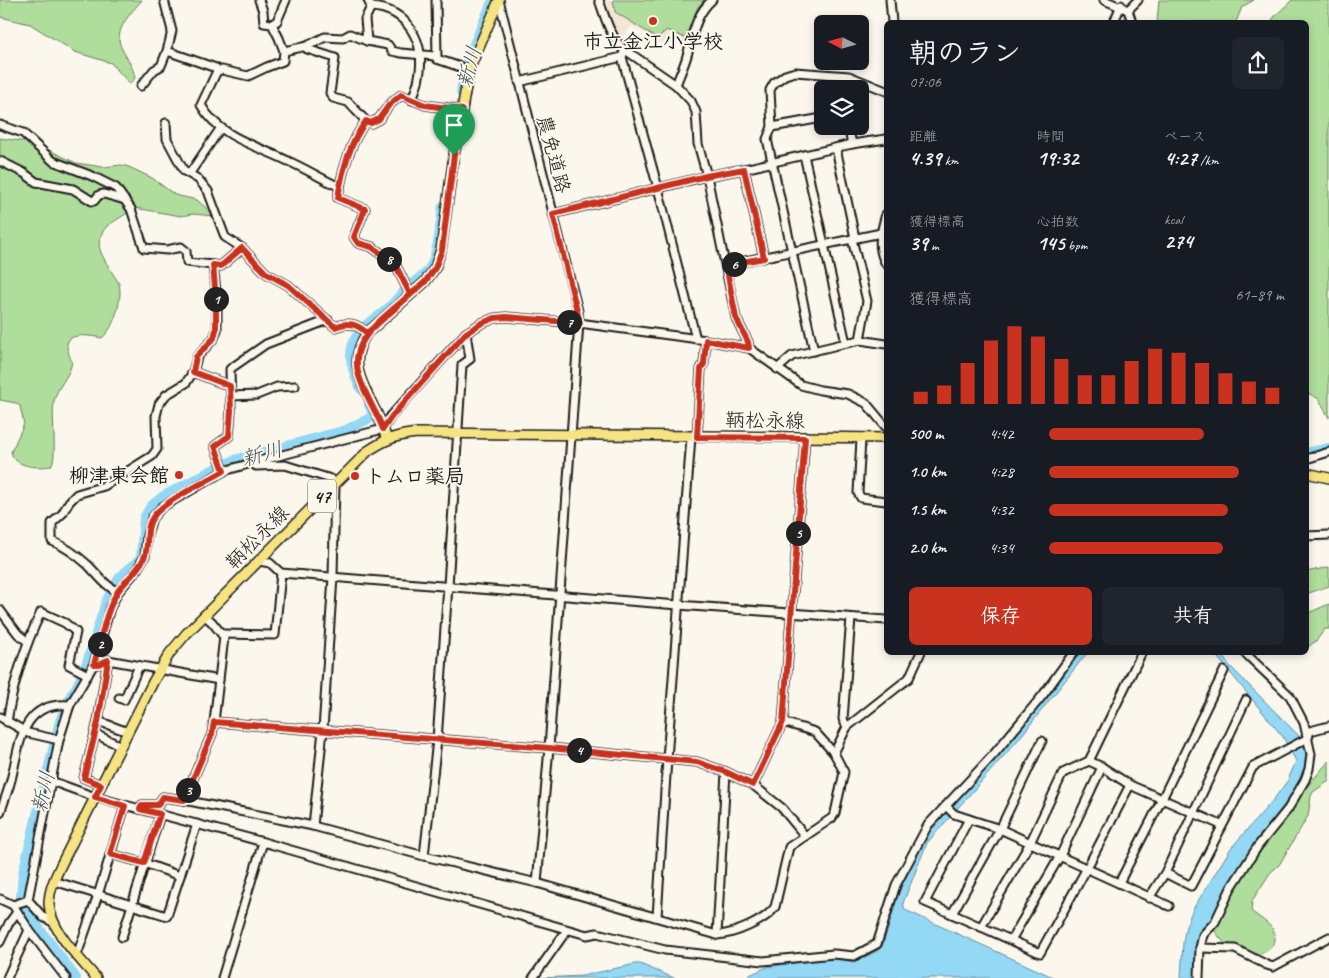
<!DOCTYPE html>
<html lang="ja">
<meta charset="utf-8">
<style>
:root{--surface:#171b24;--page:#20242c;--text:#f1f3f6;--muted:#9ea1a6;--accent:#c8321e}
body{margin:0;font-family:Caveat,"Klee One",sans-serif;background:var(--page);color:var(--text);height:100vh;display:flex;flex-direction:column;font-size:19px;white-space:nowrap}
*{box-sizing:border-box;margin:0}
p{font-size:16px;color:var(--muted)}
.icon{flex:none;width:28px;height:28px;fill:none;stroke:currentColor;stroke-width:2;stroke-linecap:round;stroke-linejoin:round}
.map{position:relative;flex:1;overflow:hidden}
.panel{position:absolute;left:884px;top:20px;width:425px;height:635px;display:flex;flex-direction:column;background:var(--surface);border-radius:8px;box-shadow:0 2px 8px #0003}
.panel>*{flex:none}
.needle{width:32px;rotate:276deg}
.buttons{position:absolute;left:814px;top:15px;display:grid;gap:10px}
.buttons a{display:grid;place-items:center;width:55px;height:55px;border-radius:8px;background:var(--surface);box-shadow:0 2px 8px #0003;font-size:25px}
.pin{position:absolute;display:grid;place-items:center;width:42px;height:42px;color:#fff;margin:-51px -21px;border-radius:50% 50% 50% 0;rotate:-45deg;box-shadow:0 0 5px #0007}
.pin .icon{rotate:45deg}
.km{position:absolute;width:25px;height:25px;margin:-12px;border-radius:50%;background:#222;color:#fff;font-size:14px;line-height:25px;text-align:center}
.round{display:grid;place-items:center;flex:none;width:52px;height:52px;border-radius:8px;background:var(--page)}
.summary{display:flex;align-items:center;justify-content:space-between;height:85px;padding:0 25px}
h1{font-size:28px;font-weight:700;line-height:38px}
.metrics{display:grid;grid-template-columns:repeat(3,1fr);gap:8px;height:85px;padding:5px 25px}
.metrics div{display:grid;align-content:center}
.metrics b{font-size:21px;font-weight:700}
.metrics small{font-size:14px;font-weight:400}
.metrics p{font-size:14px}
.chart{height:140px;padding:10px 25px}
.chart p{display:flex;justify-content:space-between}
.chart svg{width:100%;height:90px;margin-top:5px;stroke:var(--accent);stroke-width:6}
.cta{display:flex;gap:10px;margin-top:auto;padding:10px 25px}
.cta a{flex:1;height:58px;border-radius:8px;background:var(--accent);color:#fff;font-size:20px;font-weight:700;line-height:58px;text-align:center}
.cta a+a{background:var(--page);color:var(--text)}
ul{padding:0 25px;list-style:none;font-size:16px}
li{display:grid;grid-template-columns:80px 60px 1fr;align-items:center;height:38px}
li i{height:12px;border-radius:6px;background:var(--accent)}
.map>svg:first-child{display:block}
.built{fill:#f7e4d6}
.green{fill:#afdd9b;stroke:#667c5c}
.water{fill:#93d8f5;stroke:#638d9e}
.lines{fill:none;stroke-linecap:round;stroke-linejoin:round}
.river{stroke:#93d8f5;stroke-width:10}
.minor-casing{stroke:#1c1c1c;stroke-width:11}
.major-casing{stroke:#1c1c1c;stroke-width:12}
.minor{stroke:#fbf7ec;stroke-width:7}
.major{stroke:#f6e381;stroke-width:9}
.route-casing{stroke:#fff;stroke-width:10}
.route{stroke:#c8321e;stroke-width:6}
.poi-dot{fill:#c8321e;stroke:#fbf7ec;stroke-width:2}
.labels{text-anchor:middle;stroke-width:4;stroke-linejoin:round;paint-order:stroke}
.shield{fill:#fbf7ec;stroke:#5f5e5a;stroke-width:1}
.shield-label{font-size:19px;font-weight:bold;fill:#1c1c1c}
.poi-label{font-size:20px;font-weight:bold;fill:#1c1c1c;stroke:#fbf7ec}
.street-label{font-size:20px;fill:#1c1c1c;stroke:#fbf7ec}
.water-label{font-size:21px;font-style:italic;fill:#40545d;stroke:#fbf7ec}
</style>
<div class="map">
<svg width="1329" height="978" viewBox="0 0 1329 978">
<rect width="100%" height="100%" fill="#fbf7ec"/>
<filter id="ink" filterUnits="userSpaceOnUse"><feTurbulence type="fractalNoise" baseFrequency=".02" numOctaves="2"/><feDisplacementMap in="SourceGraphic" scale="10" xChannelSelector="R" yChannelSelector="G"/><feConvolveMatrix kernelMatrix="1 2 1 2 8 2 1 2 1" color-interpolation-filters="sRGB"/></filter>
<g filter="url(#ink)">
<polygon class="built" points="607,0 708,0 701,7 693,24 687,43 670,35 663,44 632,26 621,40 610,19"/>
<g class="green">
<path d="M0,0H142C131,13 112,31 122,49C127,59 133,66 135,78L130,84L111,63L75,52L30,24L0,17Z"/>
<polygon points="613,0 704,0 698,7 685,38 667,30 657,38 615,12"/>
<polygon points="1159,0 1254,0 1242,7 1236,22 1157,22"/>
<polygon points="1292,0 1329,0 1329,418 1319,399 1306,392 1306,22 1271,22 1274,17"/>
<path d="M0,138L28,142L45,148L76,163L103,167L121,165L129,167L152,178L175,195L197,200L204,206L213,216L194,214L181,216L135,208L107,226C91,245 103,256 113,274C115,277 118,281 119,284C123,298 114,329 102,338C91,336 61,330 68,351C69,356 73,361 71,366C68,378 57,387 54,401C51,417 58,456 51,466C38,468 15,468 11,452L24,424L20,406L16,403L0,400Z"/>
<polygon points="1329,567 1329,586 1306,594 1306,572"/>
<polygon points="1329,604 1329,629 1325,629 1316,641 1306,648 1306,614"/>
<path d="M1329,761V781L1313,792L1311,796L1308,816L1279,865L1270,873L1252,901L1251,911C1257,916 1267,922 1272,928C1274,931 1275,936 1274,939C1273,959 1241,956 1229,947C1223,943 1218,935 1214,930L1220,911L1297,798Z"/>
</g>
<g class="water">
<polygon points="1079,653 1087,653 1018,740 927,843 903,903 905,910 1055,978 743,978 767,967 828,958 855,962 877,951 882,947 890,923 896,899 924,838 997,756 1059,680"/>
<polygon points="1214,653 1221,653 1229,665 1299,736 1307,752 1306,762 1301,778 1285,804 1255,842 1219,902 1210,923 1198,942 1197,978 1181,978 1183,942 1186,926 1193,909 1231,848 1274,799 1288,780 1296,761 1283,737"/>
<polygon points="635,964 640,964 674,978 542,978 582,976"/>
</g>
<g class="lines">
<g class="river">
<polyline points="461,93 465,65 493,0"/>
<path d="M361,389C350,367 344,346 365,326C372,320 380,316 386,310C395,302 402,292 411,285C415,280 422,277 426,273C439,259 440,224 443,206"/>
<polyline points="1306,453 1329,448"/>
<polyline points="76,978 27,912 21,897 23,873 60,721 71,695 76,688 85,669 106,602 112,590 120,577 141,558 144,518 151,506 162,497 218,467 238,459 346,430 374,416 369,405"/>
</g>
<defs>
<g id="minor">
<path d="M164,0L172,31L167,51L216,68L217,71L201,105C220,138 256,145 288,161C306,169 322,179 340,187"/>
<polyline points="259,0 263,11 264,23 272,24 279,38 284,51"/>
<polyline points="436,0 437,59 469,70"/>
<polyline points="499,0 578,311 579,323 549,748 537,883"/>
<path d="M599,0C605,17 609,33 621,47L676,85L691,101L696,112L698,144L707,176L736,318L748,342L749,348"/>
<polyline points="890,0 892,22"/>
<polyline points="1104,0 1128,10 1132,22"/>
<path d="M371,7C408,9 426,43 419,77C418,85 414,93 412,100"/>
<polyline points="1128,10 1138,0"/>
<polyline points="1114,22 1121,5"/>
<polyline points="272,24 277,21 286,0"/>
<polyline points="367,41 365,19 371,7 368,0"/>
<path d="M307,46V49L335,58L330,93L333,98L348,102L366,121C350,143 342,171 338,198L365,209L354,237L358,243L372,247L395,264L410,294"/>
<polyline points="625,49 622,57 658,188 696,339"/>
<polyline points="217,71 222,70 248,76 267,67 283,61 284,51 307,46 325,37 343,38 350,34 367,41 388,45 392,51 401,53 435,56 437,59"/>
<polyline points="519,82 622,57"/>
<path d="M676,85C679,77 683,68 686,59C693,37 694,16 712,0"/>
<polyline points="141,86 154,70 161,66 167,51"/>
<polyline points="366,121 371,123 379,119 389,105 401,95 425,105 462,110"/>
<path d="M166,123L167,139L184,171L198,179L208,191L225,237L242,248L266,273L288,285L335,327C348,321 357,324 367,333"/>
<polyline points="0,125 23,133 53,161 92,176 116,188 131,209 144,248 167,250 181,247 186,251 187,262 221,266 242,248"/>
<polyline points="848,126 852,144"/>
<polyline points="772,127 822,118"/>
<polyline points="836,148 855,238"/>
<polyline points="804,155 846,343"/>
<polyline points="0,161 24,173 36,182 73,189 92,201 94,201 99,195 104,194 125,200"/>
<polyline points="744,169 764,258"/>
<polyline points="190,173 220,129"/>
<polyline points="553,214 707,176 744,169 852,144 886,139"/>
<path d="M886,214C881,232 876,247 886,264"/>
<polyline points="852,239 867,301 860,340"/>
<polyline points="726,265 881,233"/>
<polyline points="814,351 767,139 772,127 770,90 774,83 785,75 795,72 849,76 886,91"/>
<polyline points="777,369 792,356 846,343 860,340 886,344"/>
<polyline points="193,372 230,386"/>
<polyline points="231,396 257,395 277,387 295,386"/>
<polyline points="697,437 701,369 704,363 706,340"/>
<polyline points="861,439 858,493 861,498 886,501"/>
<polyline points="1306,459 1329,452"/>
<polyline points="255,462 256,466 285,465 331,479 335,483 333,577 323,730 313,826"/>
<polyline points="224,471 215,446 229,436 231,411 230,369 266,344 328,320"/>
<polyline points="1306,536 1329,535"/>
<polyline points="259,561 270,563 281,573 678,605 886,620"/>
<path d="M118,592C105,586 98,575 88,565C77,555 66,547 52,541V523L62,514L69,502L77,494L104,486L152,456L157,449L156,416L159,404L166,395L186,383L193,372L197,357L214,338L217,330V299L213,265"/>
<polyline points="0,610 18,634 27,641"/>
<polyline points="222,634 275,635 281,573"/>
<polyline points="94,664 99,664 108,660 219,680"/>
<polyline points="119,698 124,700 139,666"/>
<polyline points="0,717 28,733 59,740"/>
<polyline points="98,721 128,732"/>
<path d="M7,722C13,683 24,648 41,612L65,623L76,632L69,665L88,675"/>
<polyline points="214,722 549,748 697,762 726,772 753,785 782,808 805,836"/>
<polyline points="847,727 843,719 851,618"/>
<polyline points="95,734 121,746"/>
<polyline points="834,753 847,727 909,678 921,652"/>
<polyline points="1089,761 1102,767 1130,785 1221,825"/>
<polyline points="51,781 95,797 263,842 587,935 597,933 665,950 763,961 834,954 854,956 877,944 896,885 928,825 994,754 1043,695 1074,652"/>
<polyline points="101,785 84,778 98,721 108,660"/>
<polyline points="753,785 783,722 805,439"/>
<polyline points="184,800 212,734 214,722 224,637 212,622 204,615"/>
<polyline points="946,806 954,814 969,819 925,902 1040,953 1087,868 1130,785"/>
<path d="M140,809L142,805H158L163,797L184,800L313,826L424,856L537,883L717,935C735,934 765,921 775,907L789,847L832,818L835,813L844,772L834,753L815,732L783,722"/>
<path d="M0,813C4,802 8,791 11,780C20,744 21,701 70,705"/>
<polyline points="969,819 1000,829 1169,906"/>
<polyline points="110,854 144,863 180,876"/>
<polyline points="424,856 437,740 448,586 462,365 470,359 466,333"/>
<polyline points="1165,873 1191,886 1253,767 1308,738 1310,731 1329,726"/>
<polyline points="54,881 167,916 197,824"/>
<polyline points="1119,883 1162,799 1224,671"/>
<polyline points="1149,898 1165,873 1246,700"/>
<polyline points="0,899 13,905 29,930 66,978"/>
<polyline points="13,905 28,900"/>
<polyline points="952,914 1000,829 1042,741"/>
<polyline points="657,917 667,759 691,437"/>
<polyline points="53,922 43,917 28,900 59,740 70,705 94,664 110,608 118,592 136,571 145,556 147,535 152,518 162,507 224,471 255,462 383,429 391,416 466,333 482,323 495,318 506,317 579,323 706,340 749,348 801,385 820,390 848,394 866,403 886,427"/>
<polyline points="981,927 1030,843 1063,773 1089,761 1142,652"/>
<polyline points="717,935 726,772"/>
<polyline points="122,937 160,815"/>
<polyline points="1011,940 1060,856 1102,767"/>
<polyline points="0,942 9,923 17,912"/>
<polyline points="1200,948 1235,949 1267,965 1273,967 1329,937"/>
<polyline points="77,955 98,895 125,806"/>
<polyline points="7,978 29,930"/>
<polyline points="222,978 263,842"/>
<polyline points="533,978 567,930"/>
<polyline points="1199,978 1200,948 1203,935 1215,922 1231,888 1258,846 1288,809 1305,780 1309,769 1311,754 1304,723 1290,696 1244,652"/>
</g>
<g id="major">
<path d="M387,439C383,429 380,419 375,410C362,382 347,363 367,333L425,282L435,268L441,250L454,155L469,70L499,0"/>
<polyline points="1306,473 1329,478"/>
<path d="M96,978C79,957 51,932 49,904C49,890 55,878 60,867L153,682L170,653L186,634L368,451C386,439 397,435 418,433L886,438"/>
</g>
</defs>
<use href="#minor" class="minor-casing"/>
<use href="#major" class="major-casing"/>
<use href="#minor" class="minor"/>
<use href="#major" class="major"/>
</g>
</g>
<g class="lines" filter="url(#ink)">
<defs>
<path id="route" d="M454,155L442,250L435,268L425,282L367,333C357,324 348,321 335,327L288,285L266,273L242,248L221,266L213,265L216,299V330L214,338L196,357L193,372L230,386L231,411L229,436L215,446L224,471C206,482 163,501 153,517C144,529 150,546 144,558C138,571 126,580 118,591C105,612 101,641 94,664H99L108,660L98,722L84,778L101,785L95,797L125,806L110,854L144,863L160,814L140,809L142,805H158L163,797L184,800L212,734L214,722L549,748L697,762L726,772L753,785L783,722L805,438L697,437L701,369L704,364L706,340L749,348L748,342L736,318L726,265L764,258L744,169L706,176L553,214L580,323L506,317L495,318L482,323L466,333L392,416L383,429C376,411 365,395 359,376C347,338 387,317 410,294L395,264L372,247L358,243L354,237L365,209L338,198C342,171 350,143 366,121L371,123L379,119L389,105L401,95L425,105L462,110L454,155"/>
</defs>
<use href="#route" class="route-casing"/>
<use href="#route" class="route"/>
</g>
<g class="poi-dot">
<circle cx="653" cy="21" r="5"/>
<circle cx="179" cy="475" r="5"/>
<circle cx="355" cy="476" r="5"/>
</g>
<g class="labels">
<rect class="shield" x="308" y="479.5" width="28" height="33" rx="4"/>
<g class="shield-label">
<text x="322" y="503">47</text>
</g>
<g class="poi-label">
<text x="653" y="48">市立金江小学校</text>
<text x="169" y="482" text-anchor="end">柳津東会館</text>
<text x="365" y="483" text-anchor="start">トムロ薬局</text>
</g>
<g class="street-label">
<text transform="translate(554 154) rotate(75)" y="7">農免道路</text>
<text transform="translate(765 420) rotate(1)" y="7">鞆松永線</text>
<text transform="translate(257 537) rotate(-45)" y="7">鞆松永線</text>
</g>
<g class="water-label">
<text transform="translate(469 67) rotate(-74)" y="7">新川</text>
<text transform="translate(262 454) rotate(-16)" y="7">新川</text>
<text transform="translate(43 792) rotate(-76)" y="7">新川</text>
</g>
</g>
</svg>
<div class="buttons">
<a><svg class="needle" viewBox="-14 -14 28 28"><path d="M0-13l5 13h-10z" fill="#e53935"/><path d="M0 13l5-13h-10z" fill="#9ea1a6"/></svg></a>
<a><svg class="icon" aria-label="layers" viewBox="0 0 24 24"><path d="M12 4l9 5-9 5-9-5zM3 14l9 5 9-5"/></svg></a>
</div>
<div class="pin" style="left:454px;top:155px;background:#1e9e55"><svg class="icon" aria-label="arrive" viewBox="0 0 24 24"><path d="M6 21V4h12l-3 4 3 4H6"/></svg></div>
<b class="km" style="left:216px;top:299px">1</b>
<b class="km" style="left:100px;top:644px">2</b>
<b class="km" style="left:188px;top:790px">3</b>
<b class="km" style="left:579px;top:750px">4</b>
<b class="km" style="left:798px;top:533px">5</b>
<b class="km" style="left:734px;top:264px">6</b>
<b class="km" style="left:569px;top:322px">7</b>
<b class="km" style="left:389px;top:259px">8</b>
<section class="panel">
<div class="summary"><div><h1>朝のラン</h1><p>07:06</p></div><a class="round"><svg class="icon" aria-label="share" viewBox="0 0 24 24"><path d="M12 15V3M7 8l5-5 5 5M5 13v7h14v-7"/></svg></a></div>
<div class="metrics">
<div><p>距離</p><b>4.39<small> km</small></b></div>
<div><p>時間</p><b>19:32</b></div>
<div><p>ペース</p><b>4:27<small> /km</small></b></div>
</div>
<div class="metrics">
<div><p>獲得標高</p><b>39<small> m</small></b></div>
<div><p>心拍数</p><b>145<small> bpm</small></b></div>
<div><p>kcal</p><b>274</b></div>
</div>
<div class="chart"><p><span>獲得標高</span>61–89 m</p>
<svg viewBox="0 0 160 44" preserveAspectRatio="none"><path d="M5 44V38M15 44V35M25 44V24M35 44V13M45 44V6M55 44V11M65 44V22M75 44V30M85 44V30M95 44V23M105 44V17M115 44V19M125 44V24M135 44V29M145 44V33M155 44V36"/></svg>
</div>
<ul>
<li><b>500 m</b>4:42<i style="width:66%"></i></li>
<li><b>1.0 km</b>4:28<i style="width:81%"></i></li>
<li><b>1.5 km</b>4:32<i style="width:76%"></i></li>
<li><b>2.0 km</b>4:34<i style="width:74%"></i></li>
</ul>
<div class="cta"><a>保存</a><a>共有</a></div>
</section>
</div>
